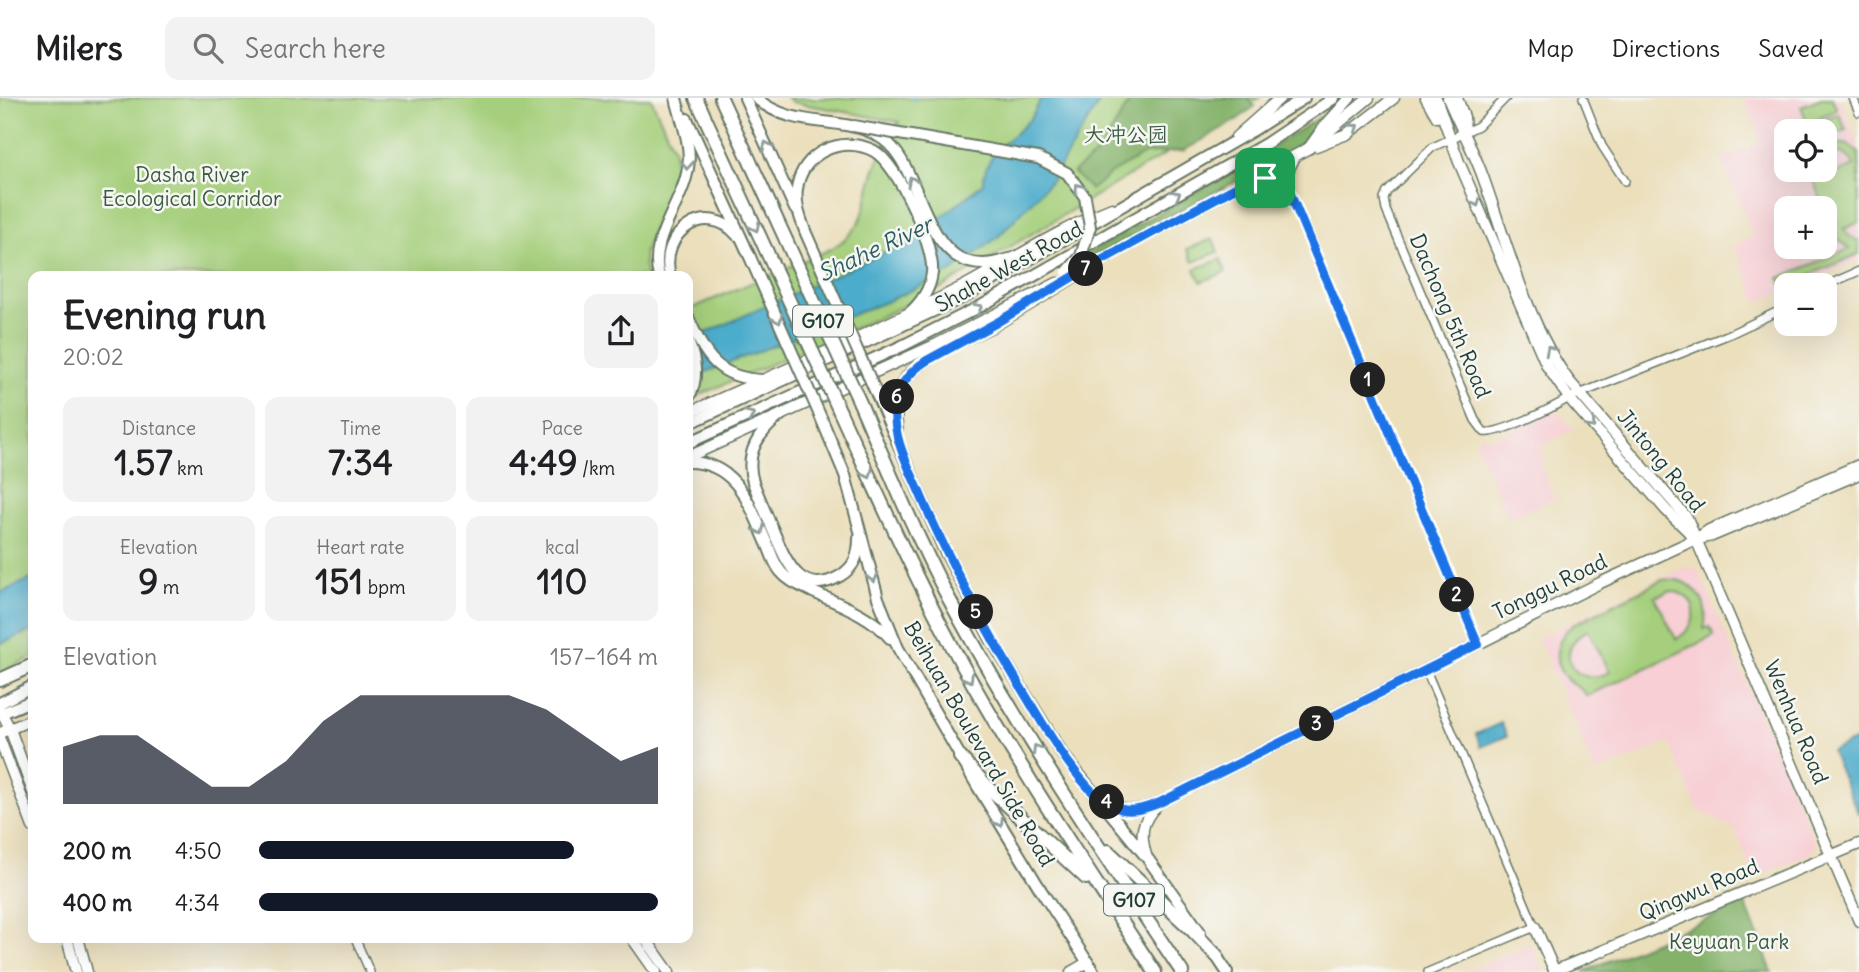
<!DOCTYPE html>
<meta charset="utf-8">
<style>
:root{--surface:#fff;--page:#f2f2f2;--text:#202124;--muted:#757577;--line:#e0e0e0;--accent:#111827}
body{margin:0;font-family:Delius,"LXGW WenKai TC",sans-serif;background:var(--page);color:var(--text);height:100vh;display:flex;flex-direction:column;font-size:26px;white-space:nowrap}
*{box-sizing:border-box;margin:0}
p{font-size:23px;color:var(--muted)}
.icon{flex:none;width:38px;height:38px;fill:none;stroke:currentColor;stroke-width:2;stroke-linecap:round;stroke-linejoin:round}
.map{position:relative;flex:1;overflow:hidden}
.details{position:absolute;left:28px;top:173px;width:665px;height:672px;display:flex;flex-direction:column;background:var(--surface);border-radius:14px;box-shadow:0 7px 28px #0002}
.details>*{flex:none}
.tools{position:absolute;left:1774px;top:21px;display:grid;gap:14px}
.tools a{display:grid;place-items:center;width:63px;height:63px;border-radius:14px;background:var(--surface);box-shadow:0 7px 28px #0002;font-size:35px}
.pin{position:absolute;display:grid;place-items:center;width:60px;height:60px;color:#fff;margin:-30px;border-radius:14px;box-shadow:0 4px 10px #0006}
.km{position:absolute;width:35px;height:35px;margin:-18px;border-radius:50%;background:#222;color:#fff;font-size:19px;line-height:35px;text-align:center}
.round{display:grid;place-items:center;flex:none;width:74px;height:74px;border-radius:14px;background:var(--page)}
.overview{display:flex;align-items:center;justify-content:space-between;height:119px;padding:0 35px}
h1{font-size:38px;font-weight:700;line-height:52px}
.stats{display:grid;grid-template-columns:repeat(3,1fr);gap:10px;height:119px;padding:7px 35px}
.stats div{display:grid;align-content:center;border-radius:14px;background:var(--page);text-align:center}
.stats b{font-size:35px;font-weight:700}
.stats small{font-size:19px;font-weight:400}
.stats p{font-size:19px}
.chart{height:196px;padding:14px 35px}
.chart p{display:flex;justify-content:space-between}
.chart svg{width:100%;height:126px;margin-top:7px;fill:var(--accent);opacity:.7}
ul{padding:0 35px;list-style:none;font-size:23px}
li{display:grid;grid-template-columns:112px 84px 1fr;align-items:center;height:52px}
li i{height:18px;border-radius:9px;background:var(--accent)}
header{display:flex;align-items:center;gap:42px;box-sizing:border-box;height:98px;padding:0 35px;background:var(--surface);border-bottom:2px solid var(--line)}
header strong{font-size:33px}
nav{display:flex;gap:38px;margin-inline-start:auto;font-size:24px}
.search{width:490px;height:63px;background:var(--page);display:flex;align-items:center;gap:18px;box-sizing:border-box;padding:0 24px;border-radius:14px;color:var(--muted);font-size:26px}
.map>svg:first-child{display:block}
.built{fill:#f7cfd4;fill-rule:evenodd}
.green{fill:#a5cf7b;stroke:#628658;stroke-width:2;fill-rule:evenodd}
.forest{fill:#84b26b;stroke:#527850;stroke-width:2}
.water{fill:#4caccb;stroke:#367480;stroke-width:2}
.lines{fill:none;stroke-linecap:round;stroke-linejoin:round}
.stream{stroke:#4caccb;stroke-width:2.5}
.street-casing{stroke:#667664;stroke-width:10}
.secondary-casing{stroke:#667664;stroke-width:13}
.primary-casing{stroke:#667664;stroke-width:14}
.highway-casing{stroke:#667664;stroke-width:16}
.street{stroke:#fff;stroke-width:7}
.secondary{stroke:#fff;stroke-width:10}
.primary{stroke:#fff;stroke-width:10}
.highway{stroke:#fff;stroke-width:12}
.primary-bridge-casing{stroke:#667664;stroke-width:14;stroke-linecap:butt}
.highway-bridge-casing{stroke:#667664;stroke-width:16;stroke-linecap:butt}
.primary-bridge{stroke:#fff;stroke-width:10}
.highway-bridge{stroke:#fff;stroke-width:12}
.oneway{stroke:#8f9e9a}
.route-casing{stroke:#fff;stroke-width:14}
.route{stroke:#1a73e8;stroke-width:9}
.labels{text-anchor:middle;stroke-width:5;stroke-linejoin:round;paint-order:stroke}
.shield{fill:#f6f6f2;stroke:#60746d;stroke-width:2}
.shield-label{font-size:19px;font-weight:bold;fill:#1f3d34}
.park-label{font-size:21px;fill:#3a5a42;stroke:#f6f6f2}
.street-label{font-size:21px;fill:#1f3d34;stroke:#f6f6f2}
.water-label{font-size:23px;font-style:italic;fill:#2c5e61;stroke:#f6f6f2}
</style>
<header>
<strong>Milers</strong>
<div class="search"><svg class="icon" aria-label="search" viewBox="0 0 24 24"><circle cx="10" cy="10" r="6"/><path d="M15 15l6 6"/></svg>Search here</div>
<nav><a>Map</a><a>Directions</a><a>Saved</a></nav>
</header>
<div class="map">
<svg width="1859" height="874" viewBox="0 0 1859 874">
<rect width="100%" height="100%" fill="#f6f6f2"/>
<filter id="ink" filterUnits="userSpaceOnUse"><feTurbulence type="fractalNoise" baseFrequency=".0143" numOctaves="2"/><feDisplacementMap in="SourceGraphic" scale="14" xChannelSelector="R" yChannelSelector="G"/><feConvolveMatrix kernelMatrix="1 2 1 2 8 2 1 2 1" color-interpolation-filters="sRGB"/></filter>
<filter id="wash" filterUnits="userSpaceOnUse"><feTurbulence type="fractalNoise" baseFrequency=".00686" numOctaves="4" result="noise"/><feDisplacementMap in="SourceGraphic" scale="28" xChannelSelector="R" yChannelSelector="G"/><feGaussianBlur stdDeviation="1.57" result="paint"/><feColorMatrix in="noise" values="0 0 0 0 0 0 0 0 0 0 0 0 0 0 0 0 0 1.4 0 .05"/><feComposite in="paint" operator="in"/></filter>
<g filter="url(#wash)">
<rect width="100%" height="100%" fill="#ebdfbc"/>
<g class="built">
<path d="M1744,0H1839L1859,48V162L1798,187H1787V192L1758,204L1734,147L1753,138L1721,61L1755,47L1760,39ZM1787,33H1825V72H1787ZM1787,110H1825V149H1787Z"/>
<polygon points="1557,313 1574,332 1543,347 1541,352 1544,361 1541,367 1555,401 1508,420 1475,346 1479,337 1493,340"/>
<polygon points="1685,469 1698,472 1816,746 1811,755 1754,779 1735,732 1697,711 1669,644 1595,675 1538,540"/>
<polygon points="1531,846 1543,874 1465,874"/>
</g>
<g class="green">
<polygon points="0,0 651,0 674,51 674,78 645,153 644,166 647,178 33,178 33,559 0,575"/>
<path d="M787,0H1259L941,190L880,219L688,302V212L831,151C874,124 861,104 878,63C883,50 892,37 899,24L792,4Z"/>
<polygon points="1821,0 1832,0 1837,12 1807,24 1801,8"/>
<polygon points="1839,16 1846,32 1825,41 1825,33 1811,33 1809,28"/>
<path d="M1835,45L1849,47L1859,55V124L1844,131L1850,139L1859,143V156L1783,188L1779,180L1849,151L1836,139L1810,75V72H1820L1823,81L1854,68C1849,55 1837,51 1825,59V48Z"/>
<polygon points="1213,141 1218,154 1193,164 1187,151"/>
<polygon points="1221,161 1226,174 1201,184 1195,171"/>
<path d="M1662,482C1692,478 1711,502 1704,531L1710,529L1714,538L1587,598C1581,589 1573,588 1566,580C1550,563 1556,539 1574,526ZM1670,493C1701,497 1701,527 1676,541L1655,499ZM1588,532L1610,574C1573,593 1551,551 1588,532Z"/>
</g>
<g class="forest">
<polygon points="1132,0 1247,0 1255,8 1235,23 1183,53 1145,56 1111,75 1091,92 1073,74 1098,55"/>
<polygon points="1334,10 1307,42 1271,65 1081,165 1088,155 1245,66"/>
<polygon points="1745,805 1772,874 1583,874"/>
</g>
<g class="water">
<path d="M1041,0H1102L1051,83L998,139L949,175L888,203L688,281V243L877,158C915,138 951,114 983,85C986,51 1012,42 1031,20C1035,14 1038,6 1041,0Z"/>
<polygon points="33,480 33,532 0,546 0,495"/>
<polygon points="1501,625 1507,638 1481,649 1476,636"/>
<polygon points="1859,641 1859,717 1831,653"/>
</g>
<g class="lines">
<polyline class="stream" points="912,0 914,2"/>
</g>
</g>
<g filter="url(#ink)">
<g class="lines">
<defs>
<g id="street">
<path d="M1506,0L1478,28L1433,49L1387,94L1384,101L1386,112L1475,322L1484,334C1499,337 1554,309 1569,300L1730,236L1787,209"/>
<polyline points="1583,0 1602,48 1625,83"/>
<polyline points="1853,0 1859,14"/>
<polyline points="1297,58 1288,76 1290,95 1477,546"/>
<polyline points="1256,80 1273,82 1289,94"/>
<polyline points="1825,188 1859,173"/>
<polyline points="1426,572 1535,829 1428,874"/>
<polyline points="355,840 370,874"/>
</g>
<g id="secondary">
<polyline points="1426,0 1437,19"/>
<polyline points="1436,0 1459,64 1547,268 1569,300 1666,412 1693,438"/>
<path d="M1448,0C1459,27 1473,51 1483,79C1506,143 1528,228 1569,283L1687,420L1859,823"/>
<polyline points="1457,0 1464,19 1465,34"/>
<polyline points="1236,39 1280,0"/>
<polyline points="1316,48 1347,36 1394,0"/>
<polyline points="1086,170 1309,50 1369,0"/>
<path d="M688,315C779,275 871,235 960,190C1011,163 1059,131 1112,110"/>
<polyline points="688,359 937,246 1057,185"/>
<polyline points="1697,441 1712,438 1859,376"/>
<polyline points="0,612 10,631 33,694"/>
<polyline points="0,635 33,621"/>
<polyline points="0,642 33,729"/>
<path d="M1102,701C1121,715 1137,714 1159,705L1600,485L1696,441L1709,432L1859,367"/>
<path d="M1146,757C1140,736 1141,724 1156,708"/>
<polyline points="1535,829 1555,874"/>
<polyline points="67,840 76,874"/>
<polyline points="78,840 87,874"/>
<polyline points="632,840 656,874"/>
<polyline points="645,840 669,874"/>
<polyline points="1554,873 1859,746"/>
<polyline points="1071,874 1088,864"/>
</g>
<g id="primary">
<polyline points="745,0 795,111"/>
<path d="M756,0C797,36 854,13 889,46C923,78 925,166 983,166C994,166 1004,162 1014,160"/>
<polyline points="687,21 750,159"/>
<polyline points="1309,50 1324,29 1350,0"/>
<path d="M805,133C800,119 795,106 797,91C801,55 842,36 874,53C898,66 935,149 932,175C930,192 921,205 908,216"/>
<path d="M659,178C648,141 683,106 688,70C692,47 681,22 676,0"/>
<path d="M670,178C658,134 708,102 737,137"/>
<path d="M688,219C705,257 717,281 764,282"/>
<path d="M688,243C696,263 699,281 688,301"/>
<polyline points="877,297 943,449 991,541 1063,657 1148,761 1200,834"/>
<path d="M782,316C759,334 744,355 753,384C759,400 766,415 772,430C785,460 799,502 840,478C855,469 859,456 859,440"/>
<polyline points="822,322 845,377 878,500 898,550 978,689 1042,794 1094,874"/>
<polyline points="688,326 964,199 1252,33 1304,0"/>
<path d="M897,331C894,313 895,295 906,280C925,256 967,241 994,227C1027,208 1059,188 1091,168"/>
<polyline points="688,345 902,248 981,208 1267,45 1334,0"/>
<path d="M688,364C739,364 751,411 769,450C772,458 775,467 781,474C789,484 802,488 813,494C839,506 871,517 890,540"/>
<polyline points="0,605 33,588"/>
<polyline points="0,616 33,602"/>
<polyline points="1213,853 1227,874"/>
</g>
<g id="highway">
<polyline points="696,0 766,152"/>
<polyline points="721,0 786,142"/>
<path d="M860,305C888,370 915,436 948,499C1017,629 1100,752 1182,874"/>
<path d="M840,314C882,406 923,498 973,586C1029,685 1092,779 1155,874"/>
<polyline points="0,582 33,567"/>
<polyline points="960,659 989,690 1086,780"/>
<polyline points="1108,753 1193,833 1217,858"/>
</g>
</defs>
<use href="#street" class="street-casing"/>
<use href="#secondary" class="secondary-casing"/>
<use href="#primary" class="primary-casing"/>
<use href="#highway" class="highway-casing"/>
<use href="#street" class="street"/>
<use href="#secondary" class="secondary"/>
<use href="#primary" class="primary"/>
<use href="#highway" class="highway"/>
<defs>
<g id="primary-bridge">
<polyline points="853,28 1038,60 1067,75 1085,99 1090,129 1081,158 1067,174"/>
<polyline points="805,133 877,297"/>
<polyline points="750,159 822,322"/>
</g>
<g id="highway-bridge">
<polyline points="786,142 860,305"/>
<polyline points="766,152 840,314"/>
</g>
</defs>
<use href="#primary-bridge" class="primary-bridge-casing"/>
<use href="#highway-bridge" class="highway-bridge-casing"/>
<use href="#primary-bridge" class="primary-bridge"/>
<use href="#highway-bridge" class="highway-bridge"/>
</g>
<defs><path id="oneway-chevron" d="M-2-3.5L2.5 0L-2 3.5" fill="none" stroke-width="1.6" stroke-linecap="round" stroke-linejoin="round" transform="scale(1.75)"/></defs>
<g class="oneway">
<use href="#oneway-chevron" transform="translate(1354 30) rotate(-35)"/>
<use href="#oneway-chevron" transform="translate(767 48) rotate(-114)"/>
<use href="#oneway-chevron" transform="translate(687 67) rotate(95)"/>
<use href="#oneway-chevron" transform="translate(912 83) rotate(-115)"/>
<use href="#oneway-chevron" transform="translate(1079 90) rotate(-124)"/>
<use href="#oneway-chevron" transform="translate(1176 97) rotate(-30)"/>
<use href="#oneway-chevron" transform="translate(1476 104) rotate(67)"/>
<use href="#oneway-chevron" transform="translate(755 129) rotate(65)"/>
<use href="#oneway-chevron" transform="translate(978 210) rotate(-28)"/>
<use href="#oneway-chevron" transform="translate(778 221) rotate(66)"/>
<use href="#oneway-chevron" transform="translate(1550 252) rotate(-117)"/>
<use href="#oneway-chevron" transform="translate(750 317) rotate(-24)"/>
<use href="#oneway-chevron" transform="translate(1591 326) rotate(49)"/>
<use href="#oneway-chevron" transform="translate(868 376) rotate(66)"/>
<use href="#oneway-chevron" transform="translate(760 432) rotate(66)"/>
<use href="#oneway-chevron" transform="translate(873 480) rotate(75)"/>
<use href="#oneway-chevron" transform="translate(969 580) rotate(61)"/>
<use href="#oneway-chevron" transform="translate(1037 651) rotate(-122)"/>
<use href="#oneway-chevron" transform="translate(999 724) rotate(59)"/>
</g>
</g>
<g class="lines" filter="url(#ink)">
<defs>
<path id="route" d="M1253,80L1273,82L1290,95L1478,546L1159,705C1144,711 1128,716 1113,708C1104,704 1094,696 1088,689C1062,660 1043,626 1023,593C985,530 951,467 922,400C911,373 892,341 895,310C897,289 909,274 926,263L996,225L1091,168Z"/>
</defs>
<use href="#route" class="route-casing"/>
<use href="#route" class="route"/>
</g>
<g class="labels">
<g class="shield">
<rect x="793" y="207.5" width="60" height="31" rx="5"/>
<rect x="1104" y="786.5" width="60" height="31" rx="5"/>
</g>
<g class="shield-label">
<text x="823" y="230">G107</text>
<text x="1134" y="809">G107</text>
</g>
<g class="park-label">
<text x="1126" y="44">大冲公园</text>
<text x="192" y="84">Dasha River<tspan x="192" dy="24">Ecological Corridor</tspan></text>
<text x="1729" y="851">Keyuan Park</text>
</g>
<g class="street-label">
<text transform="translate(1009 169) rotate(-29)" y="7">Shahe West Road</text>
<text transform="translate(1450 218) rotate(67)" y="7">Dachong 5th Road</text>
<text transform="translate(1661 363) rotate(51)" y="7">Jintong Road</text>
<text transform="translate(1550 489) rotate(-26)" y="7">Tonggu Road</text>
<text transform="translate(1796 624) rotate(67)" y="7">Wenhua Road</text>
<text transform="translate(979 646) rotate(60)" y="7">Beihuan Boulevard Side Road</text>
<text transform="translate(1699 792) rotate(-23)" y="7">Qingwu Road</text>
</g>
<g class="water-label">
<text transform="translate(875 151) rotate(-25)" y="8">Shahe River</text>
</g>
</g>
</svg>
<div class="tools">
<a><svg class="icon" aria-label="locate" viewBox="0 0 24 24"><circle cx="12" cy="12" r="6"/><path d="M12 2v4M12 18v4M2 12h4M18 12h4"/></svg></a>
<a>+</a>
<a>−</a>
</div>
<div class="pin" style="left:1265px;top:80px;background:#1e9e55"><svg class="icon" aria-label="arrive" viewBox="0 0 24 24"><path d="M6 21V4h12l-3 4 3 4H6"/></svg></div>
<b class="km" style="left:1368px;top:282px">1</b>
<b class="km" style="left:1457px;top:497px">2</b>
<b class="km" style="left:1317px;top:626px">3</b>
<b class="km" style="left:1107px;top:704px">4</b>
<b class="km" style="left:976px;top:514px">5</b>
<b class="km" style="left:897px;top:299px">6</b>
<b class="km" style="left:1086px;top:171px">7</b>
<section class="details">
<div class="overview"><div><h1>Evening run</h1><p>20:02</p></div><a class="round"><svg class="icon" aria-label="share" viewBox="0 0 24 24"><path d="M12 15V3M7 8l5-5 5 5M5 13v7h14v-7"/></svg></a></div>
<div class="stats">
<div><p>Distance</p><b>1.57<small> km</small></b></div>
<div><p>Time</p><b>7:34</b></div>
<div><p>Pace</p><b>4:49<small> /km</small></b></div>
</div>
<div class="stats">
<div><p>Elevation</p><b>9<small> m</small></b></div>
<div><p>Heart rate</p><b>151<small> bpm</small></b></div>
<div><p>kcal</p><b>110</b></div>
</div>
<div class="chart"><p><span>Elevation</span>157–164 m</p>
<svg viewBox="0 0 160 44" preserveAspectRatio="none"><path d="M0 44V24L10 20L20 20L30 29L40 38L50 38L60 29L70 15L80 6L90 6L100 6L110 6L120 6L130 11L140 20L150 29L160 24V44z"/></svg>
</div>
<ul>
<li><b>200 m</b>4:50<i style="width:79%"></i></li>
<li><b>400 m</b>4:34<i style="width:100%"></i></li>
</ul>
</section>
</div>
